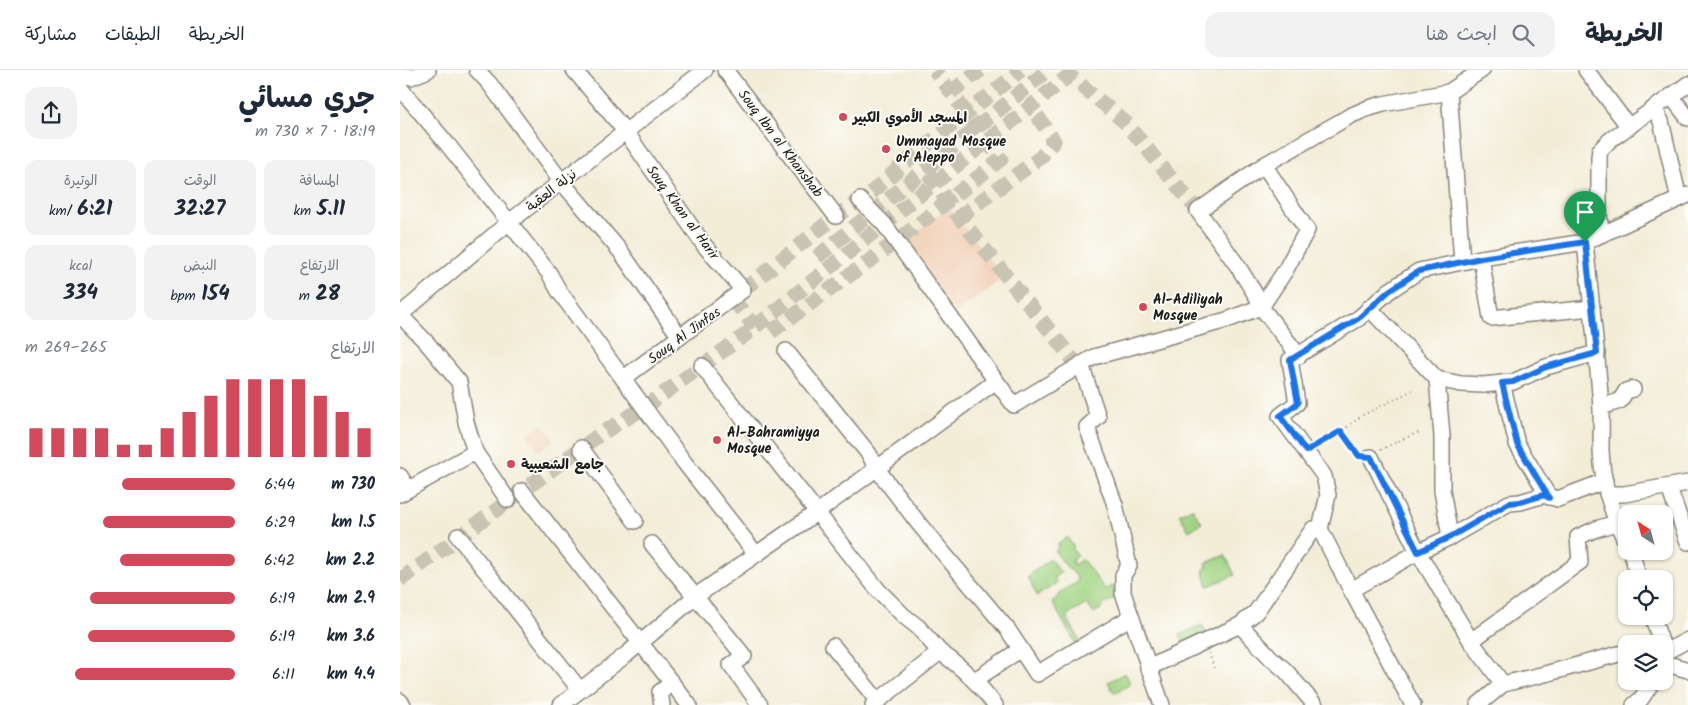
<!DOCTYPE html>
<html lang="ar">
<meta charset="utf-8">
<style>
:root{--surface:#fff;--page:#f2f2f3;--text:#1f2937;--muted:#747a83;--line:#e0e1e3;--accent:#d1495b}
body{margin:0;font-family:Kalam,"Playpen Sans Arabic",sans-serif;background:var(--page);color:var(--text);direction:rtl;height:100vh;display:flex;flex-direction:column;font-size:19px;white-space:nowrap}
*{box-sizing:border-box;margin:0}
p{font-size:16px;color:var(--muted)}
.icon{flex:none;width:28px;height:28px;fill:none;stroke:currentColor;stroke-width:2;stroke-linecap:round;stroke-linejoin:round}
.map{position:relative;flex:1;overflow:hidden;direction:ltr}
.sheet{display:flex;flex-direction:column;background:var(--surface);width:400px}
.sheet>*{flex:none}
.needle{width:32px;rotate:324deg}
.controls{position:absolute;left:1218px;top:435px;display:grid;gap:10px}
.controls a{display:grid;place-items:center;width:55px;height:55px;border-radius:10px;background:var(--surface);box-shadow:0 1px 4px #0004;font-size:25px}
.pin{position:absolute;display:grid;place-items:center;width:42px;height:42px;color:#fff;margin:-51px -21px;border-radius:50% 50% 50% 0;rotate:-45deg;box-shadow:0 0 5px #0007}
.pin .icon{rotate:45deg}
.round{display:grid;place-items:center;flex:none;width:52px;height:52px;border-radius:15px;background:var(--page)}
.head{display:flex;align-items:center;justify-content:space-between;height:85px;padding:0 25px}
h1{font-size:28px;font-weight:700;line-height:38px}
.metrics{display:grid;grid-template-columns:repeat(3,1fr);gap:8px;height:85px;padding:5px 25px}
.metrics div{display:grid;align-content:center;border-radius:12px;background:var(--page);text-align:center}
.metrics b{font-size:21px;font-weight:700}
.metrics small{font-size:14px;font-weight:400}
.metrics p{font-size:14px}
.chart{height:140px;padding:10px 25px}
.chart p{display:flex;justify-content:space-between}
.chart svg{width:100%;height:90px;margin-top:5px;stroke:var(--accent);stroke-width:6}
ul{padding:0 25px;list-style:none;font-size:16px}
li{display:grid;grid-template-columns:80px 60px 1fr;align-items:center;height:38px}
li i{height:12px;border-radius:6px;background:var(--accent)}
header{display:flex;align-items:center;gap:30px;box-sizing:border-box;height:70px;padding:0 25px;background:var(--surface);border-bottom:1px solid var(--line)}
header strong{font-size:24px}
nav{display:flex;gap:28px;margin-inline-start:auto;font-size:18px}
.search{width:350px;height:45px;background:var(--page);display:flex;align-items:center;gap:12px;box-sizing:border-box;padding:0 18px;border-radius:15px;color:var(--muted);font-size:19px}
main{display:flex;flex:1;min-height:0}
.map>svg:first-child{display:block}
.built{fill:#f3d4be}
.green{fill:#a0d383;stroke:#5e7850}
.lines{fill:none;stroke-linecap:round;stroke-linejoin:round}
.minor-tunnel{stroke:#c8c3b2;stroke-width:15;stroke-dasharray:15 8;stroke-linecap:butt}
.minor-casing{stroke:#88847a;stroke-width:18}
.path{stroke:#88847a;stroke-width:2;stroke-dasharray:1 4;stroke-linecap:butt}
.minor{stroke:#fff;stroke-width:15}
.route-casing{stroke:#fff;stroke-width:10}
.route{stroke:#1a73e8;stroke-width:6}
.poi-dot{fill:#d1495b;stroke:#fdfcf7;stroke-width:2}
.labels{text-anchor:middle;stroke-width:4;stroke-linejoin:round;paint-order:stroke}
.poi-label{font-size:14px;font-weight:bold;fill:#1c1c1c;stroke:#fdfcf7;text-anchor:start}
.street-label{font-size:14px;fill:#1c1c1c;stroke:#fdfcf7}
</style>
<header>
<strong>الخريطة</strong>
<div class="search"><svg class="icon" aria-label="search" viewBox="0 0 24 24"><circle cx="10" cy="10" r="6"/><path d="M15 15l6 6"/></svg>ابحث هنا</div>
<nav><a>الخريطة</a><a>الطبقات</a><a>مشاركة</a></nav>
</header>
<main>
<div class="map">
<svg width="1288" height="635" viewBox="0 0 1288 635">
<rect width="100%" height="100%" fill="#fdfcf7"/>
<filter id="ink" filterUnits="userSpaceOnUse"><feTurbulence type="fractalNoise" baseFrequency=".02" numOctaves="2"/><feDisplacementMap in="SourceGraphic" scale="10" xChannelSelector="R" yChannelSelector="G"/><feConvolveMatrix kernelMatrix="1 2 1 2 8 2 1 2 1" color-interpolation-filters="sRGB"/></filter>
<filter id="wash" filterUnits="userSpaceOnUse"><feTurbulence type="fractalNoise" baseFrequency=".0096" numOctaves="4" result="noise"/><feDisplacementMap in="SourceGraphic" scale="20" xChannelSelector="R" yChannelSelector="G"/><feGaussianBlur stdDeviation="1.12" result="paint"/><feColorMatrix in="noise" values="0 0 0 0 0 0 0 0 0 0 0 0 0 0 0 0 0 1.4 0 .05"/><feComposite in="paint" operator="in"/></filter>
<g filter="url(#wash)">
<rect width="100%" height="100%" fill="#f3edd8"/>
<g class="built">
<polygon points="548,136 604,208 556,243 502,174"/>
<polygon points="143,354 154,370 139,381 127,365"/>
</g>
<g class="green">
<polygon points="792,438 802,453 789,461 779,444"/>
<polygon points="667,467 674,477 672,478 677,486 672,491 674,495 682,489 705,519 713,516 717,528 702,535 703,538 693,543 687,534 666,546 681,572 676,574 652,532 665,519 678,512 676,506 670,499 669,500 655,481 658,478 658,474"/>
<polygon points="825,485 835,505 808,516 803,500 807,497 806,493"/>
<polygon points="650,489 661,503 654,507 657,513 637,526 628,506"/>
<polygon points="802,555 808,568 786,578 780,565"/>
<polygon points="725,603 731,614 714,623 708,612"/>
</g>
</g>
<g filter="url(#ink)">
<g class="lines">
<g class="minor-tunnel">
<polyline points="663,0 726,53 798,141"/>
<polyline points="551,22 581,0"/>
<polyline points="529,104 551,137 678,296"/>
<polyline points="559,147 641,87 654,71 630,35"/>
<polyline points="417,187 648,0"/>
<polyline points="343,220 436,146 471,123 513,86 621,0"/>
<polyline points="333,229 355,257"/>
<polyline points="371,262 497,171 601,89 586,71 535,0"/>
<polyline points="0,510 199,365 245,337 345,265 676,0"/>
</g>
<defs>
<g id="minor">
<polyline points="77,0 89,13 161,111 221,182 280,267"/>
<polyline points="174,0 226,62 304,175 343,220 224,308"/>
<polyline points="325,0 436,146"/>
<polyline points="1186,0 1229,57"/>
<polyline points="0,5 11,7 28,0"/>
<polyline points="0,18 48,75 149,203 159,221 284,392 356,484"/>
<polyline points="1049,22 1062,191"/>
<polyline points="1271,26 1288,48"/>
<polyline points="1254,38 1261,51 1279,129"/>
<polyline points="460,130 484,154 596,311"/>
<polyline points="1201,164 1199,144 1199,87 1200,80 1210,70 1288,14"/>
<path d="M1185,172C1190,223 1196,273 1200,324C1202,343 1201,362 1201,381C1202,413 1212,444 1226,472"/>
<polyline points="1081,188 1091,248 1192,238"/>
<polyline points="969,238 1037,309 1061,314 1083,315 1113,312 1146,297 1197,283"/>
<polyline points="0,245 108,153 305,0"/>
<polyline points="0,245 27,273 59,312 66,352 75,382 108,430"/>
<polyline points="386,281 469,384 477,399 519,454 608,560 637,604 731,547"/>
<polyline points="899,286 861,237 857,227 837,195 798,141 864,95 950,46 966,39 983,34 1049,22 1082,0"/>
<polyline points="681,294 698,347 687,357 715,435 729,496 723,505 723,523 762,635"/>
<polyline points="302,296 478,520 504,546 518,557 540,582"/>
<polyline points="1037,309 1042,366 1042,420 1050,467"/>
<polyline points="1102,313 1117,374 1149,427"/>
<polyline points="1201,337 1220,331 1226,321 1233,319"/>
<polyline points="181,378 235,451"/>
<polyline points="971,387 1018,482 1071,571 1103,614"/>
<polyline points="0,406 8,419"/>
<polyline points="1269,418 1288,472"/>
<polyline points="122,421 289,635"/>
<polyline points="0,424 75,382"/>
<polyline points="1207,424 1224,424 1288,413"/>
<polyline points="920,459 928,425 924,406 880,346 897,333 890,290 959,248 989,221 1019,201 1081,188 1185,172 1288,125"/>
<polyline points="58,466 180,620"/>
<polyline points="252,474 344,586 331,595 360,635"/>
<polyline points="1231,481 1239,509"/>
<polyline points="951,520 1018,482 1050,467 1109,433 1120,432 1144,425 1158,429 1205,411"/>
<polyline points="1252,546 1262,574"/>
<polyline points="840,555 871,588 886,601 915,635"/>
<polyline points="1071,571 1180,492 1178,467 1196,459 1216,453"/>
<polyline points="433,576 478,631"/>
<polyline points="1265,582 1288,570"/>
<polyline points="1264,593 1288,600"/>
<polyline points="748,598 840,555 856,542 913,459 920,459 951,520 1013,635"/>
<polyline points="575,610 621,579"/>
<polyline points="0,631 3,635"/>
<polyline points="161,635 227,584 296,526 416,443 596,311 614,335 694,287 827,250 861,237 885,201 907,160 864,95"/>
<polyline points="262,635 260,622 272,613"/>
<path d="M473,635L540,582C563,598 578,613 595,635"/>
<polyline points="1078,635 1103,614 1145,604 1222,583 1226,584"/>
<polyline points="1234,635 1241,629 1253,611"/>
</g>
</defs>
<use href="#minor" class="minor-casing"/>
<g class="path">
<polyline points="941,361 959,385"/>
<polyline points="916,374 943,360 963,345 1013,320"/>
<path d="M981,380C993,373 1007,367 1020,362"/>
<polyline points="809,583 814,598"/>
</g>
<use href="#minor" class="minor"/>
</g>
</g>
<g class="lines" filter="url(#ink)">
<defs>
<polygon id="route" points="1185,172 1197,283 1146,297 1113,312 1102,313 1117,374 1149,428 1144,425 1120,432 1109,433 1050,467 1018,482 971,387 959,386 941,361 906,381 880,346 898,333 890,290 959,248 989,221 1019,201 1081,188"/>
</defs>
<use href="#route" class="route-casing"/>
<use href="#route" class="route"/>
</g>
<g class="poi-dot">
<circle cx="443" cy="47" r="5"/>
<circle cx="486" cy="79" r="5"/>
<circle cx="743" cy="237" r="5"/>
<circle cx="317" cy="370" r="5"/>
<circle cx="111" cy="394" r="5"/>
</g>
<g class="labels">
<g class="poi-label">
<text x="453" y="52">المسجد الأموي الكبير</text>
<text x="496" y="76">Ummayad Mosque<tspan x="496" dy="16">of Aleppo</tspan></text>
<text x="753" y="234">Al-Adiliyah<tspan x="753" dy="16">Mosque</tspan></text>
<text x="327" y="367">Al-Bahramiyya<tspan x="327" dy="16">Mosque</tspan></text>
<text x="121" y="399">جامع الشعيبية</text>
</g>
<g class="street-label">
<text transform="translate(381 73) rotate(53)" y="5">Souq Ibn al Khanshab</text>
<text transform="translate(151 120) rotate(-38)" y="5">نزلة العقبة</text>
<text transform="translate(283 142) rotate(54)" y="5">Souq Khan al Harir</text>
<text transform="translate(284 265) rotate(-36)" y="5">Souq Al Jinfas</text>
</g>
</g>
</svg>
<div class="controls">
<a><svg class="needle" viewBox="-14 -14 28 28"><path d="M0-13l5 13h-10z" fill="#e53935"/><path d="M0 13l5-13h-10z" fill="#747a83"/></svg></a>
<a><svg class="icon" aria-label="locate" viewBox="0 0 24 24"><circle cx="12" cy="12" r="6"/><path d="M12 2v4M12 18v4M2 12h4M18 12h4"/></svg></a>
<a><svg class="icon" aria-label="layers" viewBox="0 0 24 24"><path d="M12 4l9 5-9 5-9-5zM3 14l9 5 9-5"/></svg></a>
</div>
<div class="pin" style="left:1185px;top:172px;background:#1e9e55"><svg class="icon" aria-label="arrive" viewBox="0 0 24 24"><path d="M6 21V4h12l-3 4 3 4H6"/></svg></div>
</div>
<section class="sheet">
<div class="head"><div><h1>جري مسائي</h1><p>18:19 · 7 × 730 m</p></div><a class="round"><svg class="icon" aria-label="share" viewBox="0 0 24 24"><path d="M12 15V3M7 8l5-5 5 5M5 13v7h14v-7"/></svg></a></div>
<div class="metrics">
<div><p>المسافة</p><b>5.11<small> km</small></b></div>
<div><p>الوقت</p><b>32:27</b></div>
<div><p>الوتيرة</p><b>6:21<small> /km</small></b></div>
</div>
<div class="metrics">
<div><p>الارتفاع</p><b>28<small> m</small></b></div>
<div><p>النبض</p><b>154<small> bpm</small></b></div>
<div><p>kcal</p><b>334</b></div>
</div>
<div class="chart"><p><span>الارتفاع</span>265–269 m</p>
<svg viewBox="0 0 160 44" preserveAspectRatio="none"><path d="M5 44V30M15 44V30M25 44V30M35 44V30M45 44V38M55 44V38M65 44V30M75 44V22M85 44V14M95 44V6M105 44V6M115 44V6M125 44V6M135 44V14M145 44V22M155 44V30"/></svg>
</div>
<ul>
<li><b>730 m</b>6:44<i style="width:54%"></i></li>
<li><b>1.5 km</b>6:29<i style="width:63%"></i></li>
<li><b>2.2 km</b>6:42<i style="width:55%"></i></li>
<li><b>2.9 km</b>6:19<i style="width:69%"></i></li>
<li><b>3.6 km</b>6:19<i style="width:70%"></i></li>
<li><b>4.4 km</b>6:11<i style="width:76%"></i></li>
</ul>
</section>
</main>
